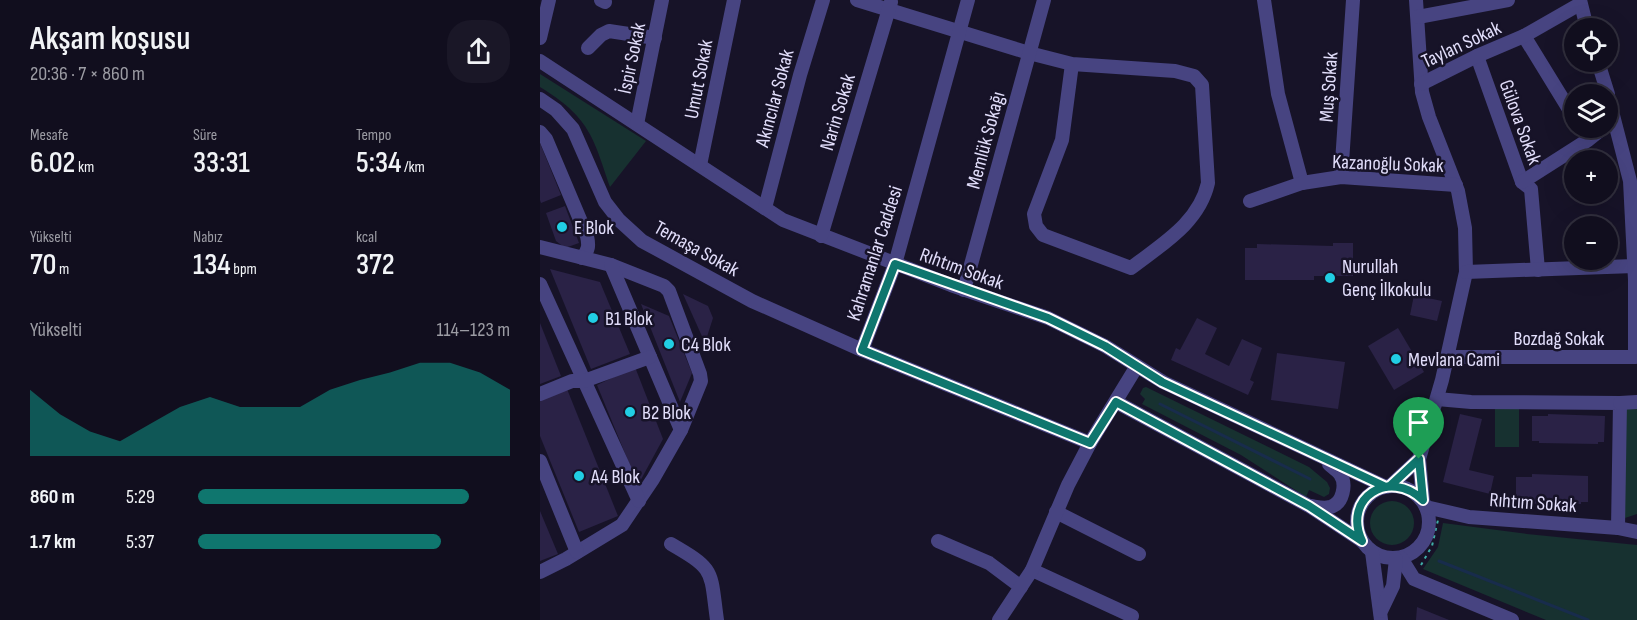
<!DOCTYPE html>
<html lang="tr">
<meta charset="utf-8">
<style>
:root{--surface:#110e1e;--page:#1a1727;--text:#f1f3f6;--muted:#9c9ca4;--line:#302e3c;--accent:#0f766e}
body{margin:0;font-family:"Sofia Sans Condensed",sans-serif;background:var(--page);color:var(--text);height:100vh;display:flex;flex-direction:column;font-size:22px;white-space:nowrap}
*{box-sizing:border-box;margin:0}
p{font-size:20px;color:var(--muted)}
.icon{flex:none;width:33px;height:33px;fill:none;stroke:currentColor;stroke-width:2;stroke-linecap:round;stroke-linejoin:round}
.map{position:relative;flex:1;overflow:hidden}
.drawer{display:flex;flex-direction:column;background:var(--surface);width:540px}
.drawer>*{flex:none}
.controls{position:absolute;left:1024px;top:18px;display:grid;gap:12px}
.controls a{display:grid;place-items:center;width:54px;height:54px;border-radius:50%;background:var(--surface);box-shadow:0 6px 24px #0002,0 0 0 2px var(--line);font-size:30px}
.pin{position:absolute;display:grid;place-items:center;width:51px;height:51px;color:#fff;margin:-62px -26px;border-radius:50% 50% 50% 0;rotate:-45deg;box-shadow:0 0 6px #0007}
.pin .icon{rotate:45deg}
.round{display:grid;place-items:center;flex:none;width:63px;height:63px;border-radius:24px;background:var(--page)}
.head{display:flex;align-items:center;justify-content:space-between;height:102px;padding:0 30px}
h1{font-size:33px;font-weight:600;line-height:45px}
.metrics{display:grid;grid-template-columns:repeat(3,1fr);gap:9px;height:102px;padding:6px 30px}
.metrics div{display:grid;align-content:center}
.metrics b{font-size:30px;font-weight:600}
.metrics small{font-size:16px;font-weight:400}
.metrics p{font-size:16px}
.chart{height:168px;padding:12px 30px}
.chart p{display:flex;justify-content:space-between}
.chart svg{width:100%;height:108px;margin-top:6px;fill:var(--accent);opacity:.7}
ul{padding:0 30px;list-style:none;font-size:20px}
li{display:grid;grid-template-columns:96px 72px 1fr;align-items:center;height:45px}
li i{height:15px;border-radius:8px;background:var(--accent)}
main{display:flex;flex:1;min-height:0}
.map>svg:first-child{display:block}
.green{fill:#173130}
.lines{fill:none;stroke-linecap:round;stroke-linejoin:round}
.stream{stroke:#182c4c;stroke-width:3}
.building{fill:#2a2246}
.path{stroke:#3faea8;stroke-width:2;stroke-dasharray:3 4.5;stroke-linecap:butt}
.minor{stroke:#474481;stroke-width:14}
.route-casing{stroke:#fff;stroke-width:12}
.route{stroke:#0f766e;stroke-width:8}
.poi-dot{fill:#21cee4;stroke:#171328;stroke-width:2}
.labels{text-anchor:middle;stroke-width:5;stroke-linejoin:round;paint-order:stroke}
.street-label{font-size:20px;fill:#e2defb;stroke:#171328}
.poi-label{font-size:20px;fill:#e2defb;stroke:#171328;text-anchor:start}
</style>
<main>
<section class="drawer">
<div class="head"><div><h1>Akşam koşusu</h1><p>20:36 · 7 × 860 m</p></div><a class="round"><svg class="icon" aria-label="share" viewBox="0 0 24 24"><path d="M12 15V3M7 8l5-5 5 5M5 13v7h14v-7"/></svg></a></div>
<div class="metrics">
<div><p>Mesafe</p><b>6.02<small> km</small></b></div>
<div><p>Süre</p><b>33:31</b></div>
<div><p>Tempo</p><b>5:34<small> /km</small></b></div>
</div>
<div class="metrics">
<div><p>Yükselti</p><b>70<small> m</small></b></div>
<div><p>Nabız</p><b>134<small> bpm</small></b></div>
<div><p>kcal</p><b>372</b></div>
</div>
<div class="chart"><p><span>Yükselti</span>114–123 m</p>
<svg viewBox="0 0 160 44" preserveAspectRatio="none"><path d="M0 44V17L10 27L20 34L30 38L40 31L50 24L60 20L70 24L80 24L90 24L100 17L110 13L120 10L130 6L140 6L150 10L160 17V44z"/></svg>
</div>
<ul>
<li><b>860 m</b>5:29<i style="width:87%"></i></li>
<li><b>1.7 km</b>5:37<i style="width:78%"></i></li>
</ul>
</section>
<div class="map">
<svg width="1097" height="620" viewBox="0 0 1097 620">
<rect width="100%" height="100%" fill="#171328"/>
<g class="green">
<path d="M0,74L106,141L70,187C53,136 49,117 0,87Z"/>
<polygon points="606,387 769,467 787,482 790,488 789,494 784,497 769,490 766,497 701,455 602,404 605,399 600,394 603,388"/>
<rect x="955" y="406" width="24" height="41"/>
<polygon points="1088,408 1097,408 1097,514 1082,519 1085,411"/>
<circle cx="852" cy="523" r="22"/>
<polygon points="903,523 987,534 1097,545 1097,620 1006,620 883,569 898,547"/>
</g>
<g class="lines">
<g class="stream">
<polyline points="620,404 770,479"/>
<polyline points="899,561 1048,620"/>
</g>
</g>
<g class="building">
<polygon points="0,143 21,195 1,203 0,200"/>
<polygon points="25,206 39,243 25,248 16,241 6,213"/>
<polygon points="793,243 813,243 813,276 774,276 774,280 705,280 705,248 717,248 717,244 793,246"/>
<polygon points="10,269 60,282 90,354 51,369"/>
<polygon points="143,294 168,306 173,318 165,343"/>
<polygon points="874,295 902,301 897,321 870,315"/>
<polygon points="101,304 129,316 152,373 140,402"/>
<polygon points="657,318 677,328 665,354 689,366 702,339 722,348 710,380 714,382 708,395 631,360 636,348 640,350"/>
<polygon points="0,323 21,376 0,384"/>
<polygon points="858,328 884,372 854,390 828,346"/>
<polygon points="737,353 805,362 798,409 731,400"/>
<polygon points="95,367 123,439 98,485 57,385"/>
<polygon points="27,389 78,516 39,532 0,436 0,400"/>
<polygon points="920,414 942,419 929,470 954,476 950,494 903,482"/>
<polygon points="1008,414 1065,416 1064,442 1058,442 1058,444 999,443 999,441 992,441 992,416 1008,416"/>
<polygon points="992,474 1048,476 1048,502 1041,502 1041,504 982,504 982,501 976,501 976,477 992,477"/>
<polygon points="0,511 18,554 0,561"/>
<polygon points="877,607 909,620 876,620"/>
</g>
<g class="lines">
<polyline class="path" points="881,565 892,546 898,520"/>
<g class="minor">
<polyline points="61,0 65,2"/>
<path d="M317,0L489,53L532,64L635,71L654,76L662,85L668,183C659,223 622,244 591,268L503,235L496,226L494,214L522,140L532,64"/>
<polyline points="724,0 738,94 762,183"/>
<polyline points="876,0 882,92 889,117 918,191 925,228 926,272 902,380 879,459 883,500"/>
<polyline points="1040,0 1047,28"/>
<polyline points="878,17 968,0"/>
<polyline points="984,36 1035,119"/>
<polyline points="0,38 9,0"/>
<polyline points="48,48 61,35 69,31 115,38"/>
<polyline points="937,56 982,182 991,189 998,270"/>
<polyline points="0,61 243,220 411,285 508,318 565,346 623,382 846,487"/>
<polyline points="1058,62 1068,94"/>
<polyline points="881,84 937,56 984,36 1040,4"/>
<polyline points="0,99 16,110 33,129 65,202 79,220 102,241 212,301 322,350 550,443"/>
<polyline points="97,124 122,0"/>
<path d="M0,132L6,139L47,236C49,245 49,250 42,258"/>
<polyline points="160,165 194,0"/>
<polyline points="801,177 813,0"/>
<polyline points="982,182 1048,140 1063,128"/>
<polyline points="710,201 762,183 801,177 916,185"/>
<polyline points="225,208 260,75 283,0"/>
<polyline points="281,236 351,2"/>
<polyline points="0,247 71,265 124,286 129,291 160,374 161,381 141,430 113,479 82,525 26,559 0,572"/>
<polyline points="71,265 141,430"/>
<polyline points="926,272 1094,266 1097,269"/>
<polyline points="0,284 99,501"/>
<polyline points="424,290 504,0"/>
<polyline points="322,350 355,264 428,0"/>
<polyline points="908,357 1095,357 1095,280 1090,181 1068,96"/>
<polyline points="0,394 32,381 44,381 110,357"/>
<polyline points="897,399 931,402 1080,403 1078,528"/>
<polyline points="576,402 769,506 822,541"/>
<polyline points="1080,403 1097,402"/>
<polyline points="0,461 37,552"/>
<circle cx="853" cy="522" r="36"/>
<polyline points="850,486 879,459"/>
<path d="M771,506C777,507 784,509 790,507C803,504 807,484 800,474C797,470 792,467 789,464"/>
<polyline points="886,507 929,517 1078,528 1097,532"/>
<polyline points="516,512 599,554"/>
<polyline points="398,541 449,563 481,587"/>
<path d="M131,544C176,570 170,570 177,620"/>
<polyline points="832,552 841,620"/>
<polyline points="861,558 874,579 972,620"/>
<polyline points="492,570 592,616"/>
<polyline points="841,611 853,586 856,559"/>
<polyline points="459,620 492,570 528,485 550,443 597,366"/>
</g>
</g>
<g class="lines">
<defs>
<path id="route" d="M879,459L850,486L846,487L622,382L565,346L508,318L355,264L322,350L550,443L576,402L769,506L822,541C802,498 849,468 883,500L879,459"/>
</defs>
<use href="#route" class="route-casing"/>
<use href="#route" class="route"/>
</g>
<g class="poi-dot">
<circle cx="22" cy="227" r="6"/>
<circle cx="790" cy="278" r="6"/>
<circle cx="53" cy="318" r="6"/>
<circle cx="129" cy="344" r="6"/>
<circle cx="856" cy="359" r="6"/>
<circle cx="90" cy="412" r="6"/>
<circle cx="39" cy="476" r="6"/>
</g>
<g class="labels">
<g class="street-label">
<text transform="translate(921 44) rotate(-25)" y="7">Taylan Sokak</text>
<text transform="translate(91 58) rotate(-78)" y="7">İspir Sokak</text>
<text transform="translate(158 79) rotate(-79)" y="7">Umut Sokak</text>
<text transform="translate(788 87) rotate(-86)" y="7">Muş Sokak</text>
<text transform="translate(234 98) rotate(-75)" y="7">Akıncılar Sokak</text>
<text transform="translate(297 112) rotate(-73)" y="7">Narin Sokak</text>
<text transform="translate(981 122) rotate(70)" y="7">Gülova Sokak</text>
<text transform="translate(445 140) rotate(-75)" y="7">Memlük Sokağı</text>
<text transform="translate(848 163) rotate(2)" y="7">Kazanoğlu Sokak</text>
<text transform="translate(157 248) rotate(29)" y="7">Temaşa Sokak</text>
<text transform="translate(334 253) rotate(-72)" y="7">Kahramanlar Caddesi</text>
<text transform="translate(422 268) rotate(20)" y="7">Rıhtım Sokak</text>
<text x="1019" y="345">Bozdağ Sokak</text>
<text transform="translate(993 502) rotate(4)" y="7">Rıhtım Sokak</text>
</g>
<g class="poi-label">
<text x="34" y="234">E Blok</text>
<text x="802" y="273">Nurullah<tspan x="802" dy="23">Genç İlkokulu</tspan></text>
<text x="65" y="325">B1 Blok</text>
<text x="141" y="351">C4 Blok</text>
<text x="868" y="366">Mevlana Cami</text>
<text x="102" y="419">B2 Blok</text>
<text x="51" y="483">A4 Blok</text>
</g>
</g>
</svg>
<div class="controls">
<a><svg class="icon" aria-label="locate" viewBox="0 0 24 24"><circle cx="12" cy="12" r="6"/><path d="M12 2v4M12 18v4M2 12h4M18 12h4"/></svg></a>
<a><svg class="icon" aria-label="layers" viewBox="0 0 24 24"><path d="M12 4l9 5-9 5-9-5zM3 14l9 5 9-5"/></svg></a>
<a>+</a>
<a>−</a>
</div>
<div class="pin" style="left:879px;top:459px;background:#1e9e55"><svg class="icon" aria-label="arrive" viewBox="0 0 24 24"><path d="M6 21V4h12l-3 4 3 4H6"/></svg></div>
</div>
</main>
